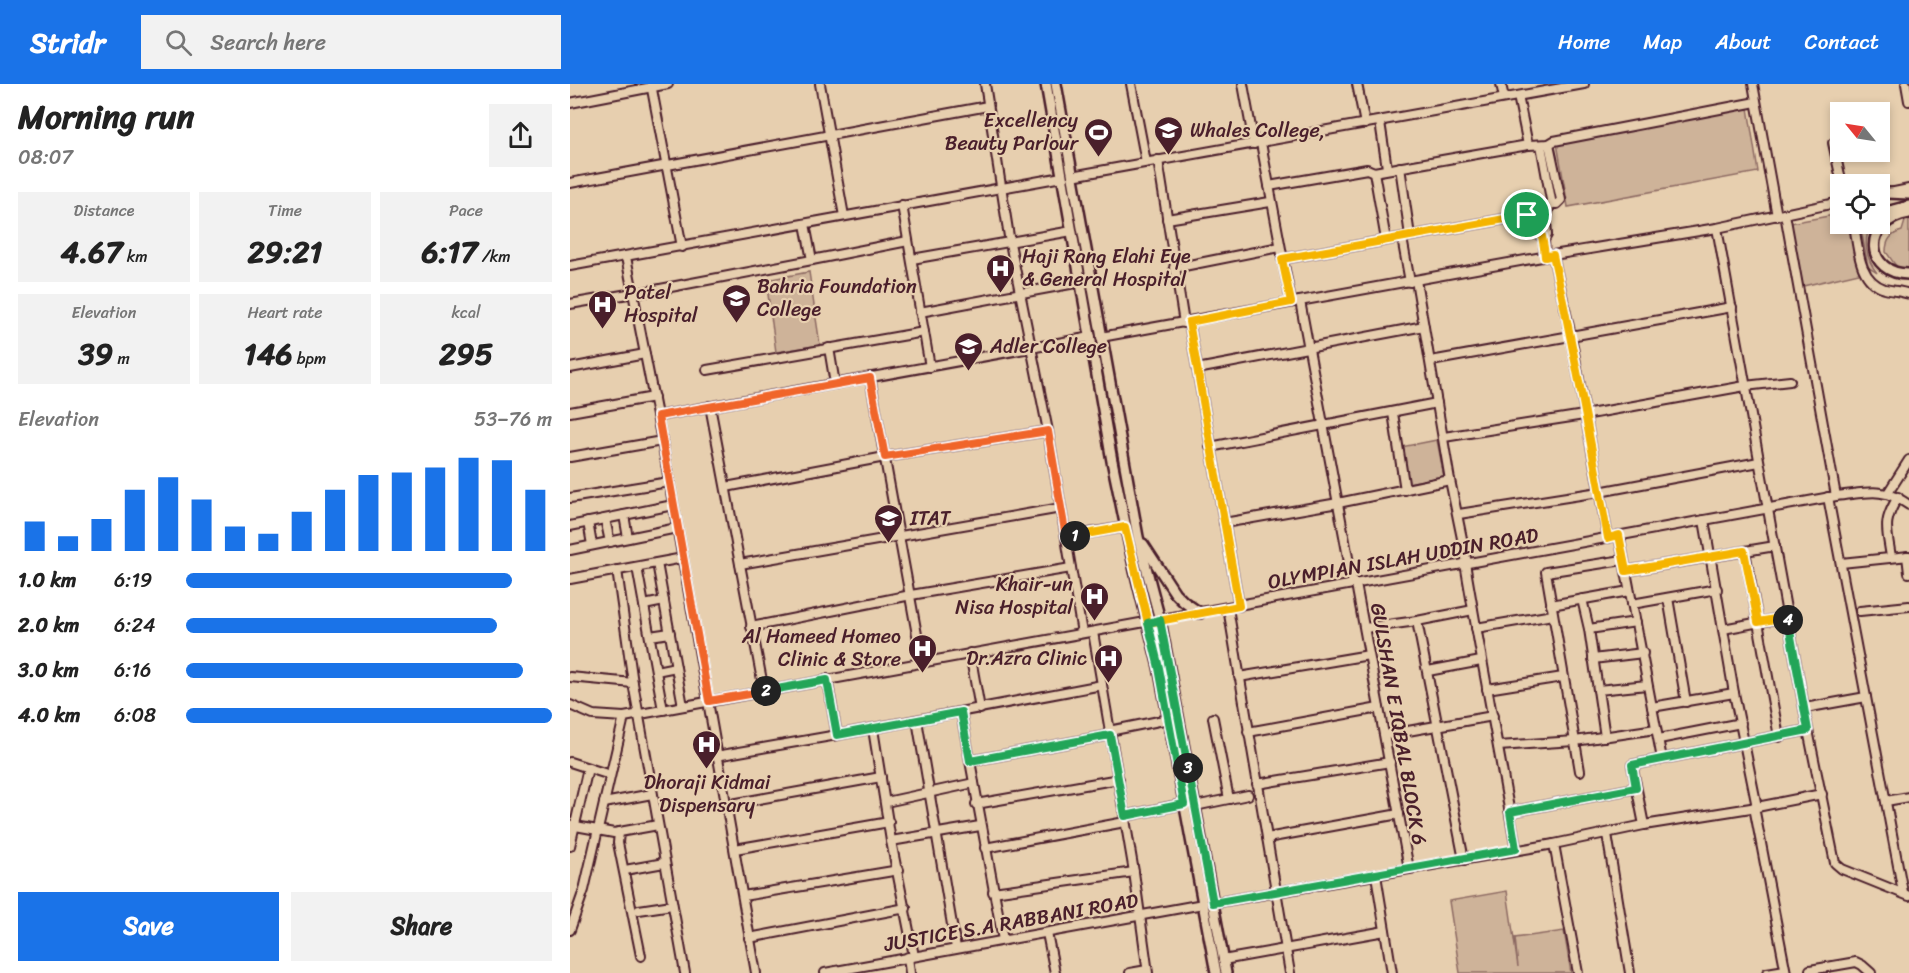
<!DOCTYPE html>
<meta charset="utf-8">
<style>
:root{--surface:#fff;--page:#f2f2f2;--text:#222;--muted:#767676;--accent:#1a73e8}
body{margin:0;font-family:Sriracha,sans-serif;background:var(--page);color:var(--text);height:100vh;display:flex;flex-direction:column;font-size:22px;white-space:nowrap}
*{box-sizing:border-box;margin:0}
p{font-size:20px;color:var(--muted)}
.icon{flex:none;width:33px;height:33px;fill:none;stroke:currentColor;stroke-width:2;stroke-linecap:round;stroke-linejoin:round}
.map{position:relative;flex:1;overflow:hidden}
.drawer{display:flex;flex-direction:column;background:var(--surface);width:570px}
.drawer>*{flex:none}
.needle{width:39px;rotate:300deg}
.controls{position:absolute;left:1260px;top:18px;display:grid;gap:12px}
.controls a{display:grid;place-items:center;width:60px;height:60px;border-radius:0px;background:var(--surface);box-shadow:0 3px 9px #0003;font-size:30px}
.pin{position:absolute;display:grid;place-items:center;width:51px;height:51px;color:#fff;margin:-26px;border:3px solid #fff;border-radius:50%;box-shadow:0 2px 6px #0007}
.km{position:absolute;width:30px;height:30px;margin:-15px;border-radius:50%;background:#222;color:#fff;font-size:16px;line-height:30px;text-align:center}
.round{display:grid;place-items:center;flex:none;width:63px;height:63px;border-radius:0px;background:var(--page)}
.overview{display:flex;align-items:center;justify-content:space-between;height:102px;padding:0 18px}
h1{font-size:33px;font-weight:800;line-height:45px}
.metrics{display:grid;grid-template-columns:repeat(3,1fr);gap:9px;height:102px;padding:6px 18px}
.metrics div{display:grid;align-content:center;border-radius:0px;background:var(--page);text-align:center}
.metrics b{font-size:30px;font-weight:800}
.metrics small{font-size:16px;font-weight:400}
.metrics p{font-size:16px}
.chart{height:168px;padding:12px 18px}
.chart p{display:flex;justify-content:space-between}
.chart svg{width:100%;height:108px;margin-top:6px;stroke:var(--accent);stroke-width:6}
.cta{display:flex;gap:12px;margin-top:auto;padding:12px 18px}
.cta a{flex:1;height:69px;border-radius:0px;background:var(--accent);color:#fff;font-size:24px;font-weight:800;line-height:69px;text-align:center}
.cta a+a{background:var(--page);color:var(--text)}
ul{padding:0 18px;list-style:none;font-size:20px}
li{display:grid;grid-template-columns:96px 72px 1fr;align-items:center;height:45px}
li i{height:15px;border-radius:8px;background:var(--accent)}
header{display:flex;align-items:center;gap:36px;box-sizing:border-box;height:84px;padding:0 30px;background:var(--accent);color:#fff}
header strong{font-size:28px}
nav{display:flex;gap:33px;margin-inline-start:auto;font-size:21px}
.search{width:420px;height:54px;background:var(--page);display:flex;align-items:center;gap:15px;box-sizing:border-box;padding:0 21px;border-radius:0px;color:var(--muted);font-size:22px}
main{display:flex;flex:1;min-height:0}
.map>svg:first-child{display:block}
.green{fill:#ceb399;stroke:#8c6962;stroke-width:1.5}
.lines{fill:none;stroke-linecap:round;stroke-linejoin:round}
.minor-casing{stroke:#4a1f2b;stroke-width:12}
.major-casing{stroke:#4a1f2b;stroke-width:14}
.minor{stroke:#e7cfaf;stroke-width:8}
.major{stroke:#e7cfaf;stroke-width:9}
.split-1-casing{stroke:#fff;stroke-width:12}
.split-2-casing{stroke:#fff;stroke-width:12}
.split-3-casing{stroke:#fff;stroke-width:12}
.split-4-casing{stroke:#fff;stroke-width:12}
.split-5-casing{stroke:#fff;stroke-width:12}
.split-1{stroke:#f5b400;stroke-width:8}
.split-2{stroke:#f0652b;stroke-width:8}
.split-3{stroke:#22a559;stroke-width:8}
.split-4{stroke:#22a559;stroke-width:8}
.split-5{stroke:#f5b400;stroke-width:8}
.labels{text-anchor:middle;stroke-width:4.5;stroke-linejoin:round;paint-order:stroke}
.poi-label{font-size:20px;fill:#4a1f2b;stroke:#e7cfaf;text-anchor:start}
.street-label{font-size:20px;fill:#4a1f2b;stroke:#e7cfaf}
</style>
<header>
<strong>Stridr</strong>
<div class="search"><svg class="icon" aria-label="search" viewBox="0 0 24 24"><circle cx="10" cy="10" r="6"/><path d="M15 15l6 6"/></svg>Search here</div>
<nav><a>Home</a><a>Map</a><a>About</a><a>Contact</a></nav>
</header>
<main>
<section class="drawer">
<div class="overview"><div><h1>Morning run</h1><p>08:07</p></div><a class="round"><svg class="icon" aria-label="share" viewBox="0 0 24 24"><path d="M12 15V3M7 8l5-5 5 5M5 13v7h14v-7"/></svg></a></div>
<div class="metrics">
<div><p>Distance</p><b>4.67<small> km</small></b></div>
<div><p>Time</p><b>29:21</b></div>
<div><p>Pace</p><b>6:17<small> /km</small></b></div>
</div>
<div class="metrics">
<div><p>Elevation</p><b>39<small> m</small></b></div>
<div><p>Heart rate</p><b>146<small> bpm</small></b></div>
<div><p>kcal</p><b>295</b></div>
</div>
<div class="chart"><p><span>Elevation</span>53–76 m</p>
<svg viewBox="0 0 160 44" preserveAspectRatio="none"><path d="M5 44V32M15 44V38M25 44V31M35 44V19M45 44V14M55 44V23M65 44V34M75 44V37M85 44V28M95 44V19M105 44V13M115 44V12M125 44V10M135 44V6M145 44V7M155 44V19"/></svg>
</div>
<ul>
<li><b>1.0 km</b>6:19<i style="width:89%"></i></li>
<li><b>2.0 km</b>6:24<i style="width:85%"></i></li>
<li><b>3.0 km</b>6:16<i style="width:92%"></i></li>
<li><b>4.0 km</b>6:08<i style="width:100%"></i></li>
</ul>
<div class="cta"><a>Save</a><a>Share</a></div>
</section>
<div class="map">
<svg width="1339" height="889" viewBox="0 0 1339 889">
<rect width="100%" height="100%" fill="#e7cfaf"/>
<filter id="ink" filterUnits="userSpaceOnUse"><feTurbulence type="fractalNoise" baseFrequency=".0167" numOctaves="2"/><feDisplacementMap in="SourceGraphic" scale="12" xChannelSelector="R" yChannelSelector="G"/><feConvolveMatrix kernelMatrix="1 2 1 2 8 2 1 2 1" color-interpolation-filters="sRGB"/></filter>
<g filter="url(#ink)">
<g class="green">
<polygon points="1178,24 1188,88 998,123 987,59"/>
<polygon points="1270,130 1270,140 1280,140 1289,189 1233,202 1220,139"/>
<path d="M1339,136V186C1322,183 1325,179 1316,168C1316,156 1321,150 1332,147L1335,137Z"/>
<path d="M1290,140H1302C1292,155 1296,175 1307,189L1298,183Z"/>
<polygon points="239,188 250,261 206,268 196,196"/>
<polygon points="867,356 874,392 838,399 831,363"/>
<polygon points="937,807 948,883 945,854 994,847 1001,889 890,889 879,817"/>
</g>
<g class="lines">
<defs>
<g id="minor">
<polyline points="81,0 112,163"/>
<polyline points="250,0 274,132"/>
<polyline points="415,0 440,159 478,347 512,549"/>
<polyline points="561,0 576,78"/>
<polyline points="673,0 684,60"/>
<polyline points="787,0 795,40"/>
<polyline points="931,0 934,14"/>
<polyline points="1183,0 1207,132"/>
<polyline points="1336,0 1339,17"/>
<polyline points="948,12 958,61"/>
<polyline points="0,19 98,0"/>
<polyline points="810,38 817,84"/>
<polyline points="691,59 721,218"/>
<polyline points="1263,59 1272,100"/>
<polyline points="979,60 991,116 987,120 981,120"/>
<polyline points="971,61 981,116 976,137 977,151 974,156 975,173"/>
<polyline points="588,76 614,239"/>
<polyline points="830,83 840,152"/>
<polyline points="804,88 816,156"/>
<polyline points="502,92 1014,0"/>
<polyline points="0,99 418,22"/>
<polyline points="699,102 797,85 804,88 958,61 979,60 984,57 1186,18"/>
<polyline points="1310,111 1339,105"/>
<polyline points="332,121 360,283"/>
<polyline points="1215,130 1266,412"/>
<polyline points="597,135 700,118"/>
<polyline points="235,140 242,176 338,157"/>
<path d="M1284,140C1288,163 1288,197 1315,205C1323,207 1331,207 1339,210"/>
<polyline points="1147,144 1238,646 1265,779 1272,785 1339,812"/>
<polyline points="832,154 840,198"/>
<polyline points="983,171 1001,252 1038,454"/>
<polyline points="56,173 92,357 186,889"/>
<polyline points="342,175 502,147"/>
<polyline points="712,175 957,131 967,132 970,151 974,156"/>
<polyline points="0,182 492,93"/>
<polyline points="604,184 710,163"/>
<polyline points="846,196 880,396 897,479"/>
<polyline points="64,210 242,176"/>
<polyline points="730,217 783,500"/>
<polyline points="0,220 64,209"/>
<polyline points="350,228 511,198"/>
<polyline points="619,238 669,522"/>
<polyline points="531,253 983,171 1147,144 1270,118"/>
<polyline points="259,264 265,300"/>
<polyline points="861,277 1162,223"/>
<polyline points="0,284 75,270"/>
<polyline points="627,285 854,242"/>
<polyline points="137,286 354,248"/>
<polyline points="300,293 352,578"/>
<polyline points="140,322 194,607"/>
<polyline points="0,328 84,313"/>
<polyline points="823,329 835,406"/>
<polyline points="88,332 521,253"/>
<polyline points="874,353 1014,331 1175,302 1220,297"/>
<polyline points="640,363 867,319"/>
<polyline points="0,373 92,357"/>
<polyline points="156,403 315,373 478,347"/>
<polyline points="1318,409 1339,376"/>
<polyline points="1258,413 1333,808"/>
<polyline points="0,414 99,398"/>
<polyline points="889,430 1029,408 1189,378"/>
<polyline points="54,431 58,454"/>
<polyline points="35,435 40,458"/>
<polyline points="1134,436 1164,609 1187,723"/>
<polyline points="18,438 22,461"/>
<polyline points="654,439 768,419 880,396"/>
<polyline points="0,442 103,421"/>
<polyline points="1049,451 1092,675"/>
<polyline points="496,453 555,443"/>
<polyline points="0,466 107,444"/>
<polyline points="1175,467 1209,653"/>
<polyline points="1337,472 1339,489"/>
<path d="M1321,473C1317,445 1312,439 1328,413"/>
<polyline points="87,479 113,622"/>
<path d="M895,479C911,575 930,670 946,765"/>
<polyline points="1271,479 1339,472"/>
<polyline points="170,480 491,424"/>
<polyline points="67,483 93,626"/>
<polyline points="47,486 63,599 115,889"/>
<polyline points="1056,487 1205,462"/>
<polyline points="0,495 113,474"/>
<polyline points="786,500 839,785"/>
<polyline points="1098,514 1116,618"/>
<polyline points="1012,515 1019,545 1035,653"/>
<polyline points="1062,520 1147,505"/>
<polyline points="74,521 94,517"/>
<polyline points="981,521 1059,507"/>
<polyline points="658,524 720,889"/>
<polyline points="1290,527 1339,522"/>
<polyline points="847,537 894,776"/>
<polyline points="181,543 341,511 501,484"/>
<polyline points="795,544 847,537 903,526"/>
<polyline points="906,544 983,531"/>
<polyline points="1019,545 1066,538"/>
<polyline points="1153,545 1217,533"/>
<polyline points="523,548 564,788 578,889"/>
<polyline points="80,552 100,549"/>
<polyline points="400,569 410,625"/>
<polyline points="1023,575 1073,569"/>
<polyline points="86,587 106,583"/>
<polyline points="858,587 911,577"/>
<polyline points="0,593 63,599"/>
<polyline points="669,593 799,571"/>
<polyline points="257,595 267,651"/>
<polyline points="917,605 993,593"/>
<polyline points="1028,606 1077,601"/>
<polyline points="0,621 23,631 54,633"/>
<polyline points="1082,623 1164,609"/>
<polyline points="1235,624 1296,613"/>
<polyline points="391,628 433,856"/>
<polyline points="643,634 659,715"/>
<polyline points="347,636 386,864"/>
<polyline points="303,645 321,757 344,872"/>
<polyline points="539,647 599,635"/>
<polyline points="678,648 809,624"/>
<polyline points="815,651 923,632"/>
<polyline points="1089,655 1171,639"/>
<polyline points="928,662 1005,657 1086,645"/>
<polyline points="146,672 267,651 532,601"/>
<polyline points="400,677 540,651"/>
<polyline points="0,678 40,691"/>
<polyline points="1010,687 976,488 1053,476"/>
<polyline points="687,700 820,678"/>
<polyline points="1316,717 1339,713"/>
<polyline points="316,718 404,699"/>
<polyline points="34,719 82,710"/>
<polyline points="406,720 549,695"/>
<polyline points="156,721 311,693"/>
<polyline points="625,722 678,711"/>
<polyline points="1184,723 1216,889"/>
<polyline points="940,728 1066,704"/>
<polyline points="555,732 613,720"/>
<polyline points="0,741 44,749 88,741"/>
<polyline points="1074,741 1062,681 1238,646"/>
<polyline points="49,748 48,759 71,872"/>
<polyline points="1037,750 1060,889"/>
<polyline points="697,754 829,730"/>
<polyline points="321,757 410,742"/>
<polyline points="984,760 1008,889"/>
<polyline points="0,762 18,684"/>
<polyline points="415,764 555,738"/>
<polyline points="165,765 319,738"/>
<polyline points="55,786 94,779"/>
<polyline points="806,791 822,889"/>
<polyline points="423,808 564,788"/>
<polyline points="173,812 329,786"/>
<polyline points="643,819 984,760 1074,741 1187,723 1252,710"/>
<polyline points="69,826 102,821"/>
<path d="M0,846L14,806L54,633L1266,412C1297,409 1312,402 1339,421"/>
<polyline points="477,849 485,889"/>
<polyline points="179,854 336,824"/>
<polyline points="338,873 340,889"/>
<polyline points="653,876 815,847"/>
<polyline points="1240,886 1286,878 1292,881 1301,889"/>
<polyline points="255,889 633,820"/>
<polyline points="560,889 577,886"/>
<polyline points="1197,889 1215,886"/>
</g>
<g id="major">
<polyline points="476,0 542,377 565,487 589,583 646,889"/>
<polyline points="486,0 568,453 590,536 656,889"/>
<polyline points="1318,109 1339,110"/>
<path d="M1339,129C1289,138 1297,191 1339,190"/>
<polyline points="1310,134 1320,127 1339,122"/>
<polyline points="573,460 605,509 614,518 630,529"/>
</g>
</defs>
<use href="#minor" class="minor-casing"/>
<use href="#major" class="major-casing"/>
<use href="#minor" class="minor"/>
<use href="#major" class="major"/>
</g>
</g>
<g class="lines" filter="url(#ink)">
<defs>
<polyline id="split-1" points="505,452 555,443 578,539 669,522 619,238 721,218 712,175 957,131"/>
<polyline id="split-2" points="196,607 139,617 88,332 300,294 315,373 478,347 496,453 505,452"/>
<polyline id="split-3" points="196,607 257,596 267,651 391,628 400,677 540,651 555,732 614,720 589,584 578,539 590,536 618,684"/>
<polyline id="split-4" points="618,684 643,819 946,765 940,728 1066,704 1062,681 1238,646 1218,536"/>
<path id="split-5" d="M957,131L967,132C971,146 974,159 975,173L983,171C1004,265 1021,359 1038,454L1049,451L1056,487L1174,467L1188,538L1217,533L1218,536"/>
</defs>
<use href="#split-1" class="split-1-casing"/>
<use href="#split-2" class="split-2-casing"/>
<use href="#split-3" class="split-3-casing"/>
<use href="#split-4" class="split-4-casing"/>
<use href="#split-5" class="split-5-casing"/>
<use href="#split-1" class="split-1"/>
<use href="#split-2" class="split-2"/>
<use href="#split-3" class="split-3"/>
<use href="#split-4" class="split-4"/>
<use href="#split-5" class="split-5"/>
</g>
<defs>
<symbol id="university-pin" viewBox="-11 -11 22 30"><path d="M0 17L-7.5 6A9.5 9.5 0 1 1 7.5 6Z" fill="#4a1f2b" stroke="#e7cfaf"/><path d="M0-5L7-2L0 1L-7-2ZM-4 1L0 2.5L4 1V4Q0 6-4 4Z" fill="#fff"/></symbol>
<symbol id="stadium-pin" viewBox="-11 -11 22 30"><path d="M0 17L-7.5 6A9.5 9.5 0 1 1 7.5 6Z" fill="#4a1f2b" stroke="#e7cfaf"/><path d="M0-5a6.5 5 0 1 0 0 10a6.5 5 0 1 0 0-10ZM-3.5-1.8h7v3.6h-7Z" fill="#fff"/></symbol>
<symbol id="hospital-pin" viewBox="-11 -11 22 30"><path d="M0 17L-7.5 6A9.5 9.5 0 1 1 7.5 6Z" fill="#4a1f2b" stroke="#e7cfaf"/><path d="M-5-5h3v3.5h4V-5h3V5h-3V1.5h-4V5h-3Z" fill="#fff"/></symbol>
</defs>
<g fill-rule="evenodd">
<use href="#university-pin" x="582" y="30" width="33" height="45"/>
<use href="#stadium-pin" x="512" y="32" width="33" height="45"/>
<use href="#hospital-pin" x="414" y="168" width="33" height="45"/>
<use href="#university-pin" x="150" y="198" width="33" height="45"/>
<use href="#hospital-pin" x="16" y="204" width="33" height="45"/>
<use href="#university-pin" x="382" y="246" width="33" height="45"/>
<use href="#university-pin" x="302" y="418" width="33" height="45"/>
<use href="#hospital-pin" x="508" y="496" width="33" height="45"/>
<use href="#hospital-pin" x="336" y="548" width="33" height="45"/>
<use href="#hospital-pin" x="522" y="558" width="33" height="45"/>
<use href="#hospital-pin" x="120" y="644" width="33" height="45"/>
</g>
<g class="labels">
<g class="poi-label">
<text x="508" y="43" text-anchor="end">Excellency<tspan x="508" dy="23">Beauty Parlour</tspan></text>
<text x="620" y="53">Whales College,</text>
<text x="452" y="179">Haji Rang Elahi Eye<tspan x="452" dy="23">&amp; General Hospital</tspan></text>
<text x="187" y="209">Bahria Foundation<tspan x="187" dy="23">College</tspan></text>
<text x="54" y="215">Patel<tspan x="54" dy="23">Hospital</tspan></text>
<text x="420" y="269">Adler College</text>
<text x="340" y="441">ITAT</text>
<text x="503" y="507" text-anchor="end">Khair-un<tspan x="503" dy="23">Nisa Hospital</tspan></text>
<text x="331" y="559" text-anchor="end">Al Hameed Homeo<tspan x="331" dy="23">Clinic &amp; Store</tspan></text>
<text x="517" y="581" text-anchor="end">Dr.Azra Clinic</text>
<text x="137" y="705" text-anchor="middle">Dhoraji Kidmai<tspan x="137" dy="23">Dispensary</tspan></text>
</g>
<g class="street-label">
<text transform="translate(833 474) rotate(-10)" y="7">OLYMPIAN ISLAH UDDIN ROAD</text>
<text transform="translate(829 640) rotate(80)" y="7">GULSHAN E IQBAL BLOCK 6</text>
<text transform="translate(441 838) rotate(-10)" y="7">JUSTICE S.A RABBANI ROAD</text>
</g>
</g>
</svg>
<div class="controls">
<a><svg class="needle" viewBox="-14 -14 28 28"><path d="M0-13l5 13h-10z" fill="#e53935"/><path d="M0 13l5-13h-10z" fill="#767676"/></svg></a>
<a><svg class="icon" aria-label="locate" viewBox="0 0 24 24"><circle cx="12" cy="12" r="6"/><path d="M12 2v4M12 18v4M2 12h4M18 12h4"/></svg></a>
</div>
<div class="pin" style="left:957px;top:131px;background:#1e9e55"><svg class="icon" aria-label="arrive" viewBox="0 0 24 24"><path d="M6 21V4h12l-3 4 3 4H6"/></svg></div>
<b class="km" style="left:505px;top:452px">1</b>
<b class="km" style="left:196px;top:607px">2</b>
<b class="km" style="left:618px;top:684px">3</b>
<b class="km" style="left:1218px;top:536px">4</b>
</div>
</main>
